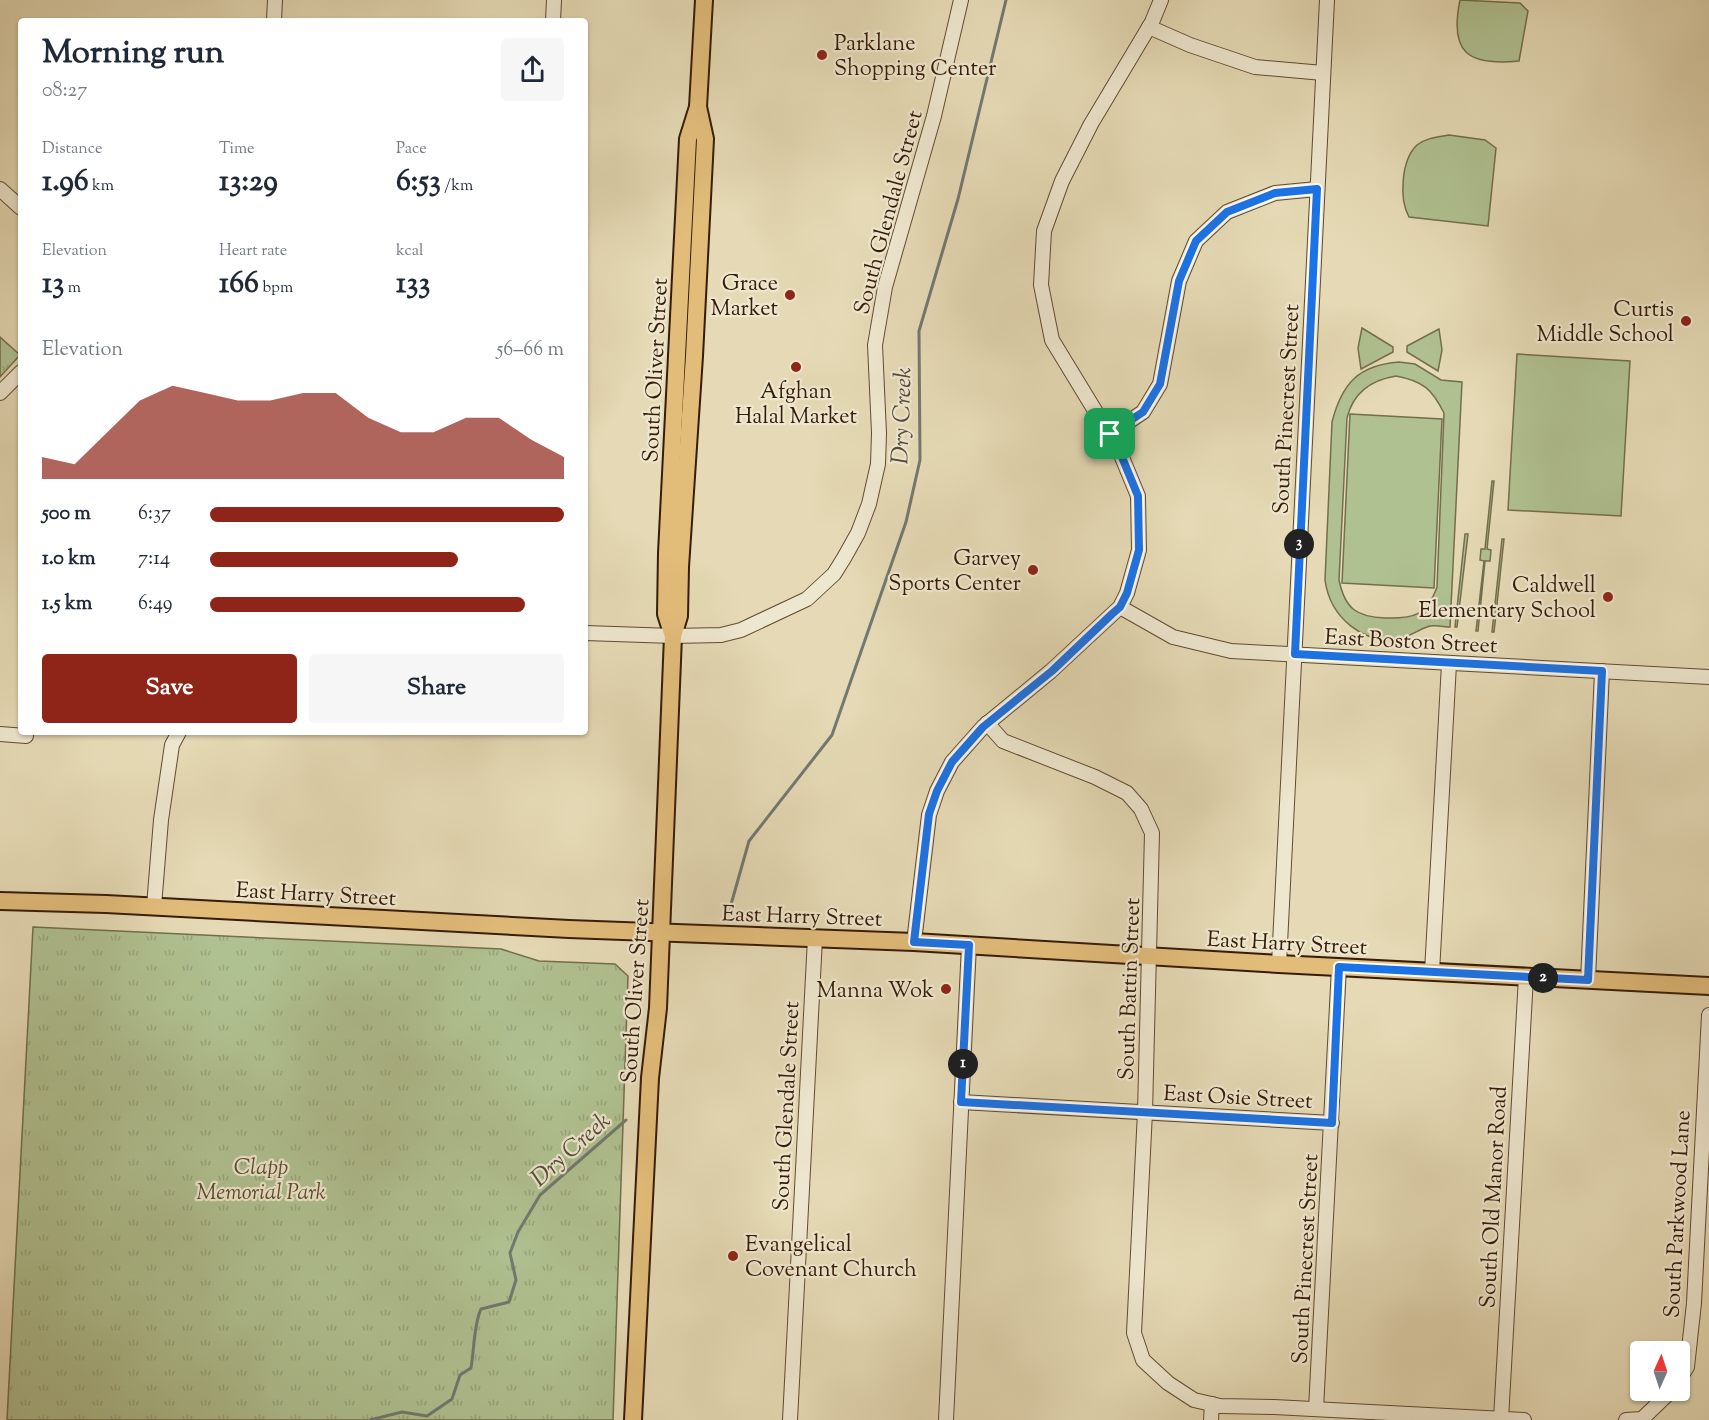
<!DOCTYPE html>
<meta charset="utf-8">
<style>
:root{--surface:#fff;--page:#f6f6f7;--text:#1f2937;--muted:#747a83;--accent:#8f2418}
body{margin:0;font-family:"Sorts Mill Goudy",serif;background:var(--page);color:var(--text);height:100vh;display:flex;flex-direction:column;font-size:22px;white-space:nowrap}
*{box-sizing:border-box;margin:0}
p{font-size:20px;color:var(--muted)}
.icon{flex:none;width:33px;height:33px;fill:none;stroke:currentColor;stroke-width:2;stroke-linecap:round;stroke-linejoin:round}
.map{position:relative;flex:1;overflow:hidden}
.details{position:absolute;left:18px;top:18px;width:570px;height:717px;display:flex;flex-direction:column;background:var(--surface);border-radius:6px;box-shadow:0 2px 4px #0004}
.details>*{flex:none}
.needle{width:39px;rotate:3deg}
.controls{position:absolute;left:1630px;top:1341px;display:grid;gap:12px}
.controls a{display:grid;place-items:center;width:60px;height:60px;border-radius:6px;background:var(--surface);box-shadow:0 2px 4px #0004;font-size:30px}
.pin{position:absolute;display:grid;place-items:center;width:51px;height:51px;color:#fff;margin:-26px;border-radius:12px;box-shadow:0 3px 9px #0006}
.km{position:absolute;width:30px;height:30px;margin:-15px;border-radius:50%;background:#222;color:#fff;font-size:16px;line-height:30px;text-align:center}
.round{display:grid;place-items:center;flex:none;width:63px;height:63px;border-radius:6px;background:var(--page)}
.headline{display:flex;align-items:center;justify-content:space-between;height:102px;padding:0 24px}
h1{font-size:33px;font-weight:700;line-height:45px}
.stats{display:grid;grid-template-columns:repeat(3,1fr);gap:9px;height:102px;padding:6px 24px}
.stats div{display:grid;align-content:center}
.stats b{font-size:30px;font-weight:700}
.stats small{font-size:16px;font-weight:400}
.stats p{font-size:16px}
.chart{height:168px;padding:12px 24px}
.chart p{display:flex;justify-content:space-between}
.chart svg{width:100%;height:108px;margin-top:6px;fill:var(--accent);opacity:.7}
.primary-button{display:flex;gap:12px;margin-top:auto;padding:12px 24px}
.primary-button a{flex:1;height:69px;border-radius:6px;background:var(--accent);color:#fff;font-size:24px;font-weight:700;line-height:69px;text-align:center}
.primary-button a+a{background:var(--page);color:var(--text)}
ul{padding:0 24px;list-style:none;font-size:20px}
li{display:grid;grid-template-columns:96px 72px 1fr;align-items:center;height:45px}
li i{height:15px;border-radius:8px;background:var(--accent)}
.map>svg:first-child{display:block}
.grass{fill:#b0c191;stroke:#746e4c;stroke-width:1.5;fill-rule:evenodd}
.park{fill:url(#park-tufts);stroke:#746e4c;stroke-width:1.5}
.lines{fill:none;stroke-linecap:round;stroke-linejoin:round}
.stream{stroke:#727971;stroke-width:3}
.minor-casing{stroke:#624b32;stroke-width:16}
.major-casing{stroke:#371b07;stroke-width:20}
.minor{stroke:#eee7cf;stroke-width:14}
.major{stroke:#e2bd7a;stroke-width:16}
.route-casing{stroke:#fff;stroke-width:12}
.route{stroke:#1a73e8;stroke-width:8}
.poi-dot{fill:#8f2418;stroke:#eee7cf;stroke-width:2}
.labels{text-anchor:middle;stroke-width:4.5;stroke-linejoin:round;paint-order:stroke}
.poi-label{font-size:22px;fill:#371b07;stroke:#eee7cf;text-anchor:end}
.street-label{font-size:22px;fill:#371b07;stroke:#eee7cf}
.park-label{font-size:22px;font-style:italic;fill:#5b4d30;stroke:#eee7cf}
.water-label{font-size:24px;font-style:italic;fill:#544a3c;stroke:#eee7cf}
</style>
<div class="map">
<svg width="1709" height="1420" viewBox="0 0 1709 1420">
<defs>
<pattern id="park-tufts" width="24" height="20" patternUnits="userSpaceOnUse" patternTransform="scale(1.5)"><rect width="24" height="20" fill="#b0c191"/><path d="M3 7l-1-3M5 7V3M7 7l1-3M15 17l-1-3M17 17v-4M19 17l1-3" fill="none" stroke="#98a57c"/></pattern>
</defs>
<rect width="100%" height="100%" fill="#e5dab5"/>
<filter id="stains"><feTurbulence type="fractalNoise" baseFrequency=".00333" numOctaves="4"/><feColorMatrix values="0 0 0 0 .2 0 0 0 0 .09 0 0 0 0 .02 0 0 0 .5 -.17"/></filter>
<radialGradient id="worn" r=".72"><stop offset=".6" stop-color="#630" stop-opacity="0"/><stop offset="1" stop-color="#630" stop-opacity=".3"/></radialGradient>
<g class="grass">
<path d="M1460,0L1520,3L1528,11L1519,61C1468,66 1449,53 1460,0Z"/>
<path d="M1449,135L1485,140L1496,148L1488,226L1409,217C1399,199 1401,160 1417,145C1426,138 1437,137 1449,135Z"/>
<polygon points="1362,328 1393,347 1393,352 1361,369 1358,348"/>
<polygon points="1439,329 1442,350 1438,371 1407,352 1407,346"/>
<polygon points="1517,354 1630,361 1621,516 1508,510"/>
<path d="M1399,362L1415,364L1441,380L1462,382L1450,627C1444,627 1433,624 1427,627C1418,630 1411,636 1401,638C1363,646 1330,617 1325,580L1332,422C1342,383 1359,365 1399,362ZM1396,376C1423,381 1432,389 1444,413L1437,587C1427,615 1414,619 1385,618C1357,617 1345,609 1339,580L1347,418C1353,393 1371,380 1396,376Z"/>
<polygon points="1350,414 1442,419 1434,588 1342,583"/>
<polygon points="1492,481 1494,481 1487,549 1491,550 1490,561 1485,561 1478,631 1476,631 1484,561 1480,560 1481,549 1485,549"/>
<polygon points="1465,534 1468,534 1457,627 1455,627"/>
<polygon points="1502,539 1504,539 1494,632 1492,632"/>
</g>
<g class="park">
<polygon points="0,337 20,355 0,377"/>
<polygon points="33,927 501,949 539,961 615,964 628,976 613,1420 7,1420"/>
</g>
<g class="lines">
<g class="stream">
<polyline points="730,908 749,841 832,735 906,522 920,460 919,331 958,199 1006,0"/>
<path d="M370,1420L402,1412L427,1416L452,1399L460,1375L471,1368C474,1351 474,1323 481,1309L509,1302L516,1280L510,1253L518,1232L540,1195L626,1120"/>
</g>
<defs>
<g id="minor">
<polyline points="274,21 275,0"/>
<polyline points="553,21 554,0"/>
<polyline points="1149,27 1190,45 1255,67 1323,73"/>
<polyline points="0,189 21,208"/>
<polyline points="0,393 21,372"/>
<polyline points="1110,434 1143,412 1160,384 1179,281 1196,241 1227,212 1275,193 1317,189"/>
<polyline points="1120,607 1173,637 1231,651 1709,677"/>
<polyline points="585,633 673,636 721,635 741,630 807,599 834,574 844,558 858,533 869,504 878,464 879,433 875,345 885,287 934,116 961,0"/>
<polyline points="987,723 1003,741 1095,777 1127,793 1141,809 1152,833 1145,1112 1134,1333 1143,1360 1168,1383 1194,1400 1220,1406 1274,1407 1524,1420"/>
<polyline points="0,734 26,736"/>
<polyline points="154,906 161,820 172,745 179,732"/>
<polyline points="914,942 929,815 937,791 952,762 983,727 1051,671 1120,607 1127,593 1139,550 1138,496 1119,450 1052,340 1041,285 1044,231 1062,181 1091,124 1152,22 1161,0"/>
<polyline points="1279,964 1327,0"/>
<polyline points="1432,972 1449,664"/>
<polyline points="1588,980 1602,671"/>
<polyline points="961,1102 1332,1123"/>
<polyline points="1680,1378 1687,1367 1694,1303 1709,1015"/>
<polyline points="1316,1409 1339,967"/>
<polyline points="1501,1419 1526,977"/>
<polyline points="790,1420 815,938"/>
<polyline points="946,1420 969,945"/>
<polyline points="1211,1420 1212,1404"/>
<polyline points="1626,1420 1642,1419 1672,1390"/>
</g>
<g id="major">
<polyline points="673,636 666,614 667,553 688,139 698,107 704,0"/>
<polyline points="0,901 106,904 569,929 914,942 1279,964 1709,986"/>
<polyline points="633,1420 650,1078 658,1008 673,636 679,616 680,567 694,356 705,139 698,107"/>
</g>
</defs>
<use href="#minor" class="minor-casing"/>
<use href="#major" class="major-casing"/>
<use href="#minor" class="minor"/>
<use href="#major" class="major"/>
</g>
<g class="lines">
<defs>
<polygon id="route" points="1317,189 1295,654 1602,671 1588,980 1339,967 1332,1123 961,1102 969,945 914,942 929,814 937,791 952,762 983,727 1052,671 1112,614 1120,607 1127,593 1139,550 1138,496 1119,450 1110,434 1143,412 1160,384 1179,281 1196,241 1227,212 1275,193"/>
</defs>
<use href="#route" class="route-casing"/>
<use href="#route" class="route"/>
</g>
<g class="poi-dot">
<circle cx="822" cy="55" r="6"/>
<circle cx="790" cy="295" r="6"/>
<circle cx="1686" cy="321" r="6"/>
<circle cx="796" cy="367" r="6"/>
<circle cx="1033" cy="570" r="6"/>
<circle cx="1608" cy="597" r="6"/>
<circle cx="946" cy="989" r="6"/>
<circle cx="733" cy="1256" r="6"/>
</g>
<g class="labels">
<g class="poi-label">
<text x="834" y="50" text-anchor="start">Parklane<tspan x="834" dy="25">Shopping Center</tspan></text>
<text x="778" y="290">Grace<tspan x="778" dy="25">Market</tspan></text>
<text x="1674" y="316">Curtis<tspan x="1674" dy="25">Middle School</tspan></text>
<text x="796" y="398" text-anchor="middle">Afghan<tspan x="796" dy="25">Halal Market</tspan></text>
<text x="1021" y="565">Garvey<tspan x="1021" dy="25">Sports Center</tspan></text>
<text x="1596" y="592">Caldwell<tspan x="1596" dy="25">Elementary School</tspan></text>
<text x="934" y="997">Manna Wok</text>
<text x="745" y="1251" text-anchor="start">Evangelical<tspan x="745" dy="25">Covenant Church</tspan></text>
</g>
<g class="street-label">
<text transform="translate(887 212) rotate(-75)" y="8">South Glendale Street</text>
<text transform="translate(654 370) rotate(-87)" y="8">South Oliver Street</text>
<text transform="translate(1285 409) rotate(-87)" y="8">South Pinecrest Street</text>
<text transform="translate(1411 640) rotate(3)" y="8">East Boston Street</text>
<text transform="translate(316 893) rotate(3)" y="8">East Harry Street</text>
<text transform="translate(802 915) rotate(2)" y="8">East Harry Street</text>
<text transform="translate(1287 942) rotate(3)" y="8">East Harry Street</text>
<text transform="translate(1128 989) rotate(-88)" y="8">South Battin Street</text>
<text transform="translate(634 991) rotate(-86)" y="8">South Oliver Street</text>
<text transform="translate(1238 1096) rotate(3)" y="8">East Osie Street</text>
<text transform="translate(785 1106) rotate(-87)" y="8">South Glendale Street</text>
<text transform="translate(1492 1197) rotate(-87)" y="8">South Old Manor Road</text>
<text transform="translate(1676 1214) rotate(-87)" y="8">South Parkwood Lane</text>
<text transform="translate(1304 1259) rotate(-87)" y="8">South Pinecrest Street</text>
</g>
<g class="park-label">
<text x="261" y="1174">Clapp<tspan x="261" dy="25">Memorial Park</tspan></text>
</g>
<g class="water-label">
<text transform="translate(901 416) rotate(-88)" y="8">Dry Creek</text>
<text transform="translate(570 1149) rotate(-42)" y="8">Dry Creek</text>
</g>
</g>
<rect width="100%" height="100%" filter="url(#stains)"/>
<rect width="100%" height="100%" fill="url(#worn)"/>
</svg>
<div class="controls">
<a><svg class="needle" viewBox="-14 -14 28 28"><path d="M0-13l5 13h-10z" fill="#e53935"/><path d="M0 13l5-13h-10z" fill="#747a83"/></svg></a>
</div>
<div class="pin" style="left:1110px;top:434px;background:#1e9e55"><svg class="icon" aria-label="arrive" viewBox="0 0 24 24"><path d="M6 21V4h12l-3 4 3 4H6"/></svg></div>
<b class="km" style="left:963px;top:1064px">1</b>
<b class="km" style="left:1543px;top:978px">2</b>
<b class="km" style="left:1299px;top:544px">3</b>
<section class="details">
<div class="headline"><div><h1>Morning run</h1><p>08:27</p></div><a class="round"><svg class="icon" aria-label="share" viewBox="0 0 24 24"><path d="M12 15V3M7 8l5-5 5 5M5 13v7h14v-7"/></svg></a></div>
<div class="stats">
<div><p>Distance</p><b>1.96<small> km</small></b></div>
<div><p>Time</p><b>13:29</b></div>
<div><p>Pace</p><b>6:53<small> /km</small></b></div>
</div>
<div class="stats">
<div><p>Elevation</p><b>13<small> m</small></b></div>
<div><p>Heart rate</p><b>166<small> bpm</small></b></div>
<div><p>kcal</p><b>133</b></div>
</div>
<div class="chart"><p><span>Elevation</span>56–66 m</p>
<svg viewBox="0 0 160 44" preserveAspectRatio="none"><path d="M0 44V35L10 38L20 25L30 12L40 6L50 9L60 12L70 12L80 9L90 9L100 19L110 25L120 25L130 19L140 19L150 28L160 35V44z"/></svg>
</div>
<ul>
<li><b>500 m</b>6:37<i style="width:100%"></i></li>
<li><b>1.0 km</b>7:14<i style="width:70%"></i></li>
<li><b>1.5 km</b>6:49<i style="width:89%"></i></li>
</ul>
<div class="primary-button"><a>Save</a><a>Share</a></div>
</section>
</div>
